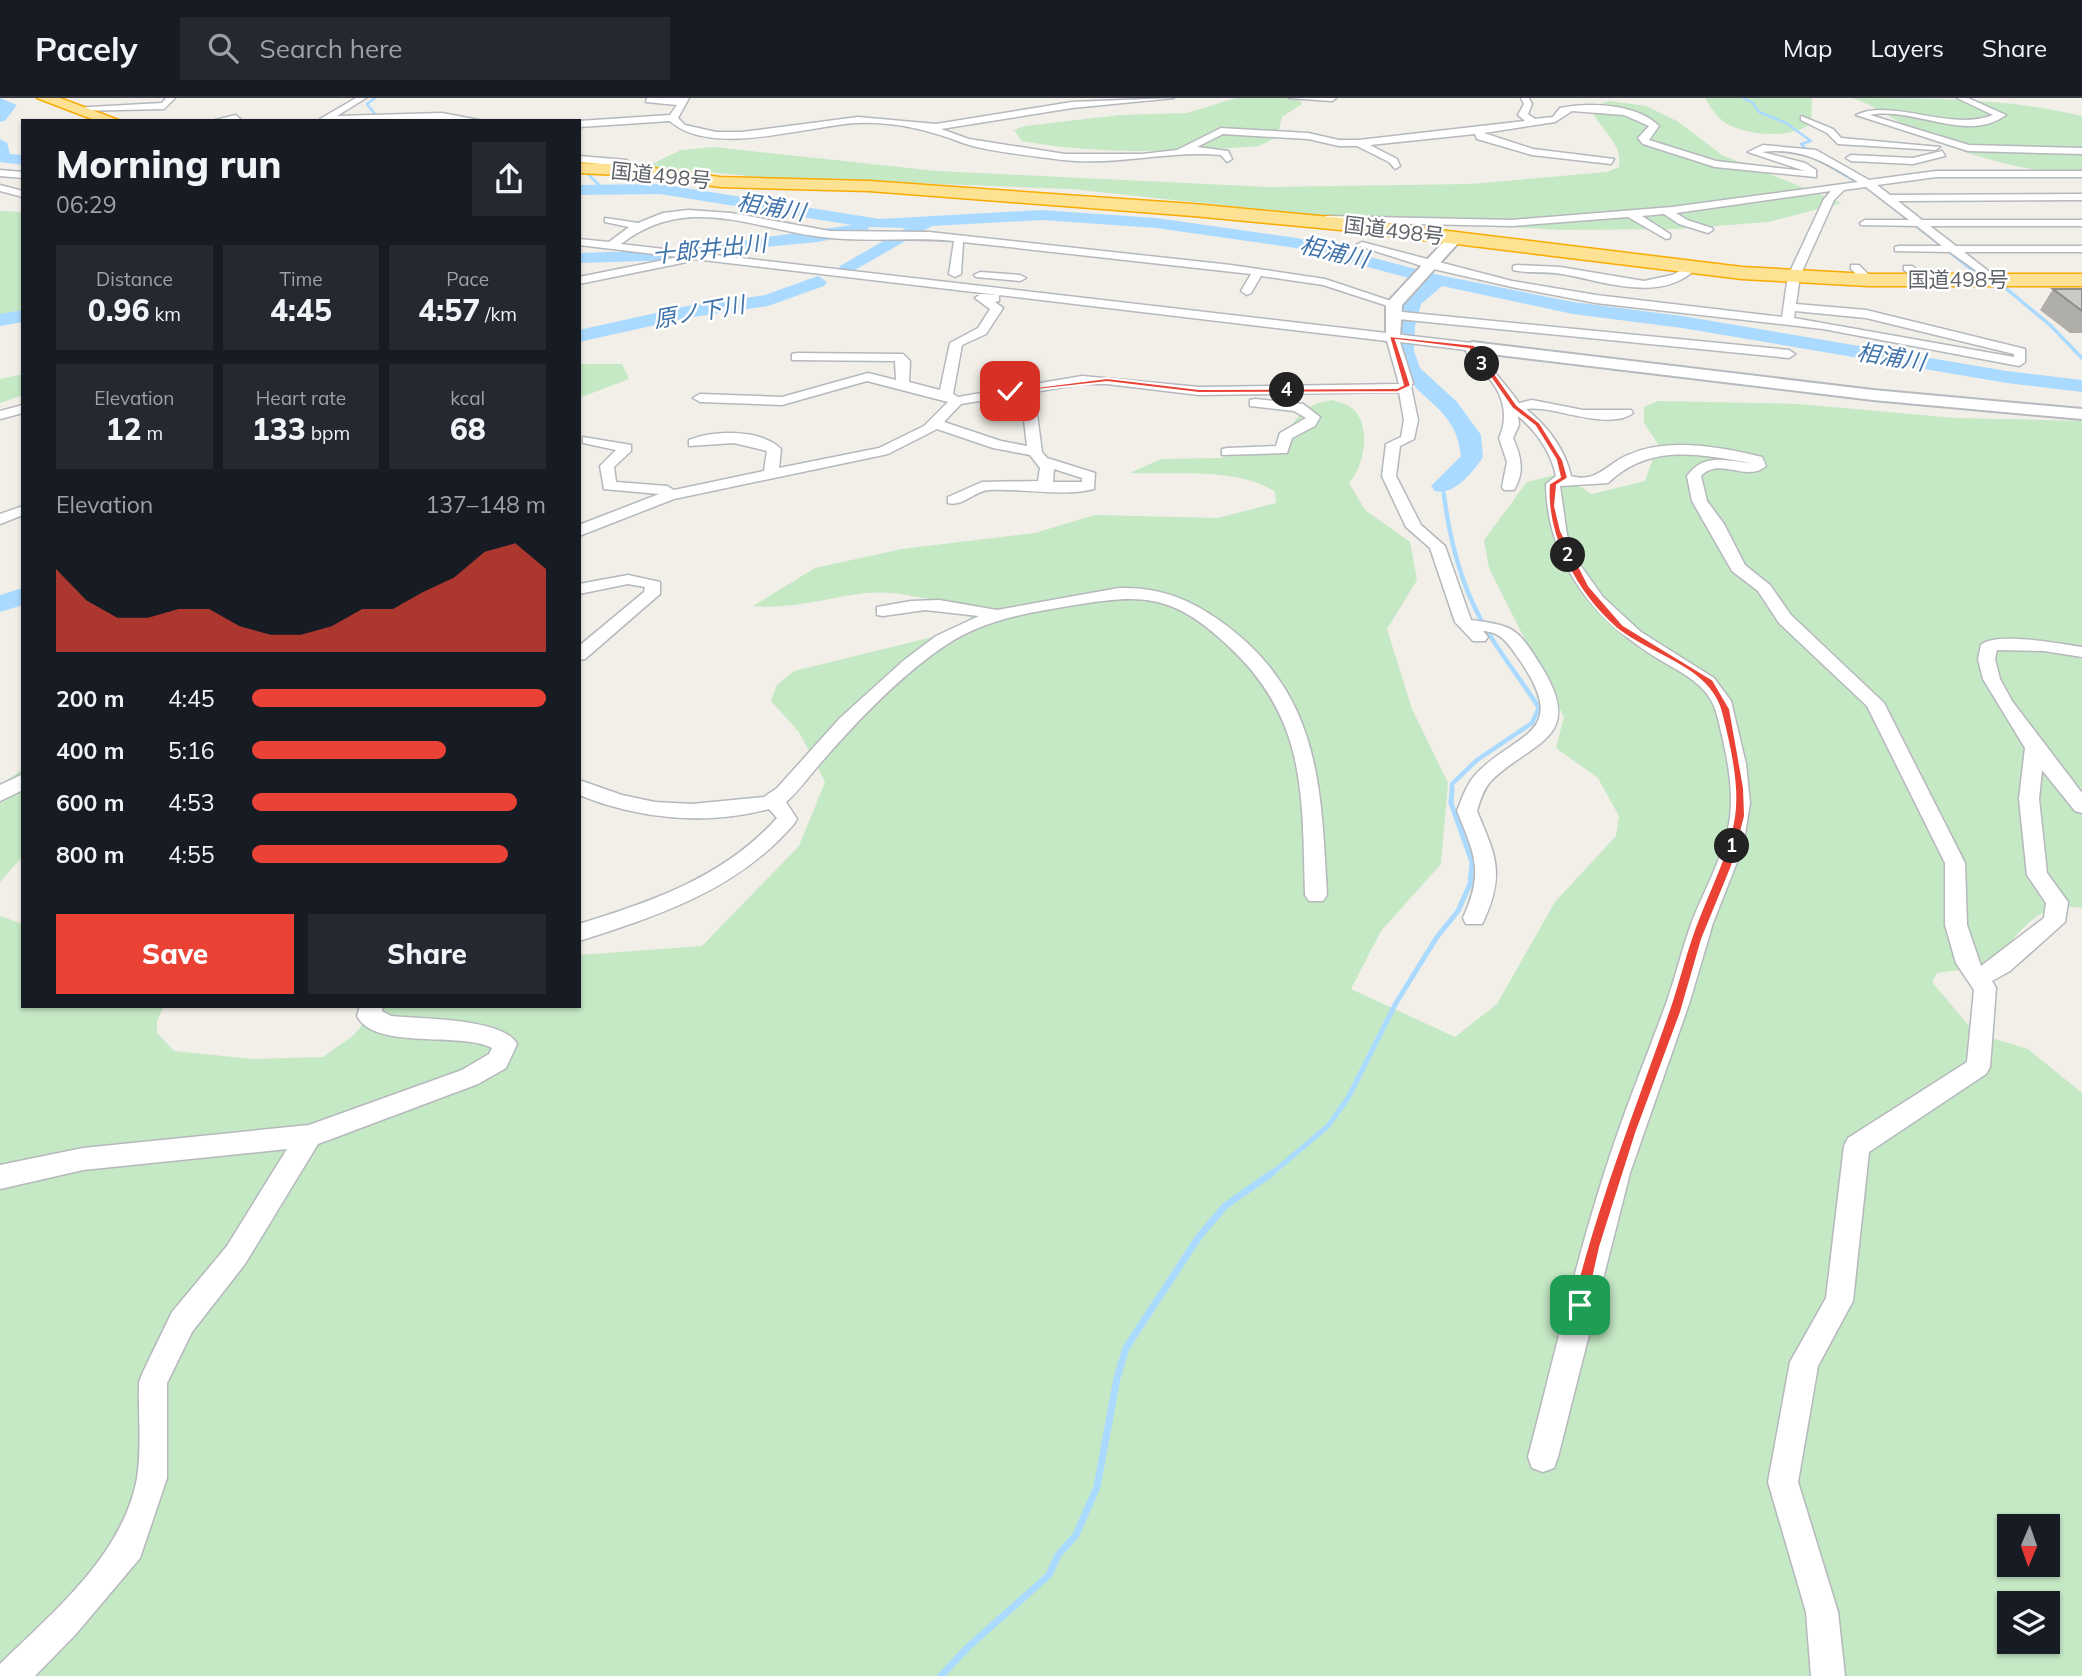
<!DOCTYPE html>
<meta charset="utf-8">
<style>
:root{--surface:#171b24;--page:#242831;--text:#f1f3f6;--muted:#9ea1a6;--line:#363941;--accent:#ea4335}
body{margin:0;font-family:Mulish,"Noto Sans JP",sans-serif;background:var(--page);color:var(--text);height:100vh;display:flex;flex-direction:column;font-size:26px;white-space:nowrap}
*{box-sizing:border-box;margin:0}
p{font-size:23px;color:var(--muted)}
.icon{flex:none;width:38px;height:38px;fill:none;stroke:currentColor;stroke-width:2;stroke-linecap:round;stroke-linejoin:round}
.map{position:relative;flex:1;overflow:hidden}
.panel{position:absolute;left:21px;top:21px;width:560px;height:889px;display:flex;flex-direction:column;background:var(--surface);border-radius:0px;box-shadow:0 2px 5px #0004}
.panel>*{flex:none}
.needle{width:46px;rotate:182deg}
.tools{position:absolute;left:1997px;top:1416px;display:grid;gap:14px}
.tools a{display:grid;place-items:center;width:63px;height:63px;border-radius:0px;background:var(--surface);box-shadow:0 2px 5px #0004;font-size:35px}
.pin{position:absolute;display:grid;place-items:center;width:60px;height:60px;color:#fff;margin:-30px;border-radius:14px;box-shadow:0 4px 10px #0006}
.km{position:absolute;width:35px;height:35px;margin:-18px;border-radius:50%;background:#222;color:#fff;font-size:19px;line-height:35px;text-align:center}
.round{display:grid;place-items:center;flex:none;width:74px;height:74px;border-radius:0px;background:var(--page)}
.summary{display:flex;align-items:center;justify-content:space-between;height:119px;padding:0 35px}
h1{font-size:38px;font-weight:800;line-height:52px}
.metrics{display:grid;grid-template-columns:repeat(3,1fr);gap:10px;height:119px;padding:7px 35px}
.metrics div{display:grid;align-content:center;border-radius:0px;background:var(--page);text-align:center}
.metrics b{font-size:30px;font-weight:800}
.metrics small{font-size:19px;font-weight:400}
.metrics p{font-size:19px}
.chart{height:196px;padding:14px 35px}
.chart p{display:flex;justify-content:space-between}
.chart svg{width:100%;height:126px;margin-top:7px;fill:var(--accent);opacity:.7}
.action{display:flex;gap:14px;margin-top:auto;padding:14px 35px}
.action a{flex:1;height:80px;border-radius:0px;background:var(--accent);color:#fff;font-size:28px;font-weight:800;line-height:80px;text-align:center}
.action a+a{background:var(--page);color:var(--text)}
ul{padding:0 35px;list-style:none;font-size:23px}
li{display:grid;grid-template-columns:112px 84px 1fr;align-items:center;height:52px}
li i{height:18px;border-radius:9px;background:var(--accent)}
header{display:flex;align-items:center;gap:42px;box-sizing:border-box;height:98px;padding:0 35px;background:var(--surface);border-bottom:2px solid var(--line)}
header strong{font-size:33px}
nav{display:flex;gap:38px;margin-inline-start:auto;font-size:24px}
.search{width:490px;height:63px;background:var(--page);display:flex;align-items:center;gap:18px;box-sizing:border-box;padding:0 24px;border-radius:0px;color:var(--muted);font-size:26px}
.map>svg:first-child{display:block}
.green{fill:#c5e8c5;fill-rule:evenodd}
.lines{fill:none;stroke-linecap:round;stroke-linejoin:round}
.stream-far4{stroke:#aadaff;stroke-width:2.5}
.stream-far3{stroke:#aadaff;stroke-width:3.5}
.stream-far2{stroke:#aadaff;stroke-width:4.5}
.stream-far1{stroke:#aadaff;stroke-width:5}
.stream{stroke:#aadaff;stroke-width:7}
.river{fill:#aadaff;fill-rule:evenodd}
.street-casing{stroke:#b5b8bc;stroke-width:3}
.secondary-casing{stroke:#b6babf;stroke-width:4}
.highway-casing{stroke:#f9ab00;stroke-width:3}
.street{fill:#fff;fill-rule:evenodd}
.secondary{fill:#fff;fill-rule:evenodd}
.highway{fill:#fde293;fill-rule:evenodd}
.wall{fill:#afaea9}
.building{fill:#cccac5;stroke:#8f8d8a;stroke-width:2}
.route{fill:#ea4335;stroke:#fff;stroke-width:2}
.labels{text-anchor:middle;stroke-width:5;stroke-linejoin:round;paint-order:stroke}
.far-street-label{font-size:21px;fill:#5f6368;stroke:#fff}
.far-water-label{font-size:23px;font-style:italic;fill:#4174aa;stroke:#fff}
</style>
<header>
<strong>Pacely</strong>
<div class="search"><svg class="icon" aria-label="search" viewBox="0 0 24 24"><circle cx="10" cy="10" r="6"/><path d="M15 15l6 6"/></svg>Search here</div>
<nav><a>Map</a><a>Layers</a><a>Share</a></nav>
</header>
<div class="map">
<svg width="2082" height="1578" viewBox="0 0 2082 1578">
<rect width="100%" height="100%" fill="#f1efe8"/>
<g class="green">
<path d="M1236,0H1298L1302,6L1282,19L1277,39L1259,48C1182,54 1098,57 1022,43L1014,32L1025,28L1121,17L1187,15Z"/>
<path d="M1705,0H1812L1811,26C1789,40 1755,38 1731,28C1719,23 1711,10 1705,0Z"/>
<path d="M1852,0C1929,0 2008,0 2082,18V77C2030,74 1977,61 1929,40C1902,28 1880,9 1852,0Z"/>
<path d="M1609,3L1646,8L1677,23L1722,57L1842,105L1768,124L1678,131L1562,132L1332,119L1071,91L759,79L648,68L681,52L714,49L937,73L1267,89L1471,86L1607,74L1619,69C1623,42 1598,32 1591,9Z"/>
<polygon points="0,113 23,114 23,216 0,219"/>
<polygon points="579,266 622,266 629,281 579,300"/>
<polygon points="23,276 23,297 0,305 0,281"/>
<path d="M1332,302C1337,304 1344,305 1349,308C1373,323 1365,368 1349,385L1365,412L1410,444L1417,482L1387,531L1412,611L1448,685L1441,766L1381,833L1351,891L1455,939L1497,906L1555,804L1616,738L1619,718L1598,680L1556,650L1564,619L1489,470L1484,442L1527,384L1559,376L1592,396L1645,383L1658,346L1644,325V309L1658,303L1799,306L1955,320L2082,323V810C2031,803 2022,838 1990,864C1979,873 1951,872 1937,875L1932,884L1975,935L2028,951L2082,995V1578H0V818L23,826V908H164L157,923V935L174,953L253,961L323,959L354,937L377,908H579V857L702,848L799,748L825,684L799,634L771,603L777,587L794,573L957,533L970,520L959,507C929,502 897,492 867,495C829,499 792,512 753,508L815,470L902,451L1035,435L1095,417L1218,420L1276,405L1275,394C1239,369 1174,377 1130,375L1161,361L1220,360L1278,348C1295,324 1300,306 1332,302ZM2009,1428H2048V1466H2009ZM2009,1505H2048V1544H2009Z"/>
<polygon points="23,671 23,758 0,784 0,687"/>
</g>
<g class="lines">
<g class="stream-far4">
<polyline points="375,0 367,6 380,23"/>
<polyline points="1743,0 1753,5 1759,14 1786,25 1811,43 1801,46 1817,61 1870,92 1973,173"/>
<polyline points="585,73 604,92"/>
</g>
<g class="stream-far3">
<polyline points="1970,172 1976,176"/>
<polyline points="2002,187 2050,227 2082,260"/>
<polyline points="1443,388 1444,399"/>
</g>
<path class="stream-far2" d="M1444,397C1450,445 1462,492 1488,534C1503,560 1523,584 1539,610L1532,625L1477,662L1452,686V693"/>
<polyline class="stream-far1" points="1270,1077 1328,1028 1348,1000 1396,905 1437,839 1458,813 1470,786 1472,764 1451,705 1452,691"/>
<polyline class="stream" points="941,1578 967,1550 1049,1477 1058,1457 1076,1437 1097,1389 1117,1280 1126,1250 1198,1140 1225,1108 1272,1075"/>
<g class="river">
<polygon points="0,0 17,7 5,23 0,24"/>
<polygon points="0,41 7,45 10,56 23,57 23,67 0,64"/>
<path d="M660,86L880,121L1042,112L1156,120L1297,140L1439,177L1573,204L1682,218L2007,273L2082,282V294L2007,285L1682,230L1573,216L1442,188L1421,206L1415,228L1414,253L1420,270L1457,304L1481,337L1483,359C1473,374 1454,398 1435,393L1431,388L1461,358C1456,296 1391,301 1395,233C1396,210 1408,198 1424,184L1296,150L1156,130L1042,122L932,128L846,177L840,176L837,172L840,168L906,130L869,129L867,134L818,144L731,152L677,162L579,165V155L677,152L852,127L660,96L579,97V87Z"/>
<polygon points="818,178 827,184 824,188 768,208 687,220 579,244 579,232 687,208 765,197"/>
<polygon points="23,212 23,224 0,228 0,216"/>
<polygon points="23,490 23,507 0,514 0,497"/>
</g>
<defs>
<g id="street">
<polygon points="166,0 175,0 164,11 75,13 71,10 162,5"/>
<polygon points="356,0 366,0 337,18 442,15 484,23 320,21"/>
<path d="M647,0H689L678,20L685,27L716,34H742L858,19L936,26L1072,4L1174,0L1072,10L941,31L969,41L1065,56H1142L1177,52L1221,30L1308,35L1339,42H1359L1525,23L1518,17L1524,6L1521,0H1529L1532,6L1528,16L1535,21L1553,19L1560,10C1589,4 1637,6 1659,28L1649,42L1716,63L1805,73L1748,54L1763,47L1816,52L1869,82L1936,73H2082V79H1936L1877,87L1890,97L2082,96V102L1898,103L1922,122H2082V128H1930L1956,148H2082V154H1964L1996,179V183L1992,184L1950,154L1895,153V149L1899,148H1942L1917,128L1861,127L1860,125L1865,122H1909L1866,89L1844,92L1834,102L1800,178L1796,206L1866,212L2025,251V264L2019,268L1823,231L1596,205L1512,189L1425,169L1356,147L1362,144L1512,183L1596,197L1782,219L1788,178L1824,101L1831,93L1676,115L1687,122L1712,130L1713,132L1708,135L1679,126L1664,116L1642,118L1670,136V140L1666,141L1628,119L1512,128L1326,124L1321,121L1326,118L1512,122L1672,109L1858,84C1826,65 1802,49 1762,54L1805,65L1816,72V79L1715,69L1643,46L1638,40L1649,28L1624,17L1572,13L1555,24L1484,35L1533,51L1614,61L1611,66L1532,57L1477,41L1475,36L1370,47L1397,61L1400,68L1395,71L1389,64L1357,48H1339L1308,41L1223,36L1197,49L1228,53L1232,61L1227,64L1221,57C1169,52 1116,68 1063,62C1036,58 988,54 963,45C930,32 893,23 856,25C806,28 710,60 670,23L579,29V23L670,17L677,7L646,4ZM1795,213L1866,220L2014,256V259L1794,220Z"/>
<polygon points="1289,0 1336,0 1332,3"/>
<path d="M1957,0H1968L2006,17C1966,46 1914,8 1870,17L1969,47L2082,50V56L1968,53L1856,17C1892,0 1951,34 1993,17Z"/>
<polygon points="236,17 242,23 211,23"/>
<polygon points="1801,18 1833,31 1841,40 1940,49 1935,52 1838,46 1827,35 1801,22"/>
<polygon points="1942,53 1945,58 1913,66 1851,63 1846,60 1851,57 1913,60"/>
<polygon points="579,58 626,62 649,74 644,77 624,68 579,64"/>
<polygon points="0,72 23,74 23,80 0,78"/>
<polygon points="0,87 23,93 23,99 0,93"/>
<path d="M688,112L731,115L830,133L929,134L1231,167L1325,181L1400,206L1394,210L1323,187L1261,178L1251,195L1247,197L1241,193L1251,176L963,144L961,176L955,179L949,176L954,143C913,139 872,144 831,140C756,133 689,93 621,146L1472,245L1476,246C1486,267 1505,285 1519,305L1532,302L1583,312H1631L1633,315C1609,334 1550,306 1526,311C1547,328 1565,351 1571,378C1596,386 1608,365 1628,357C1668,339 1721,349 1762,359L1766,368C1747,385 1719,358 1701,378L1707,403L1724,426L1745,467L1770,487L1791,517L1884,605L1965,765L1967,827L1981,868L2044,820L2046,805L2027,777L2019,701L2025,650L1983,581L1978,561L1981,547C1994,533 2063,546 2082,549V559L2044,553L1997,552L1995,561L2000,581L2012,603L2082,695V715L2075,713L2042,672L2039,701L2047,775L2068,804L2065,824L2010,873L1992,883L1996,890L1990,969L1986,976L1869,1054L1853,1203L1818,1268L1798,1384L1838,1514L1845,1578H1811L1806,1514L1768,1384L1790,1264L1826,1200L1844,1048L1848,1040L1967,964L1974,892L1956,865L1945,827V765L1867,608L1779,525L1758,493L1732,473L1692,403L1687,378C1704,354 1726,363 1751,365C1698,356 1650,345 1608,385L1560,388L1567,437L1576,461L1603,499L1641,534L1714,580L1731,603L1746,666L1750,705L1743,749L1713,825L1690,903L1630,1075L1558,1359L1554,1370L1543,1374L1532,1370L1528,1359C1558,1245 1583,1130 1623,1020C1637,981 1653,942 1667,903C1676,877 1682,851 1691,826C1705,790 1725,757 1730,719C1734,686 1725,649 1717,617C1709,584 1678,574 1652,557C1590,517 1547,461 1546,386L1556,378C1551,354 1537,334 1518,318L1519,327L1513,340C1521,358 1525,374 1514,392H1504L1502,389L1507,364L1499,340C1510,316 1502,292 1483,274C1476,267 1468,263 1466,252L1400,244L1413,285L1411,288L1418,322L1414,341L1400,348L1396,378L1421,427L1445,448L1471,522C1514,528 1517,529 1541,568C1588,643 1528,644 1490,684C1483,692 1480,703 1477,713C1495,757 1505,774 1485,820L1482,826H1466L1463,820C1484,774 1475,757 1457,713C1462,700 1467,685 1477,675C1516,634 1572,637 1519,561C1509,547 1502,534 1483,533L1488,539L1485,543H1473L1455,524L1430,450L1406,429L1382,378L1386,346L1401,339L1404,322L1399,294L1199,297L1107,286H1082L1034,294L1042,354L1047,360L1095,375L1094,391C1064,399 1022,390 989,392C974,393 963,409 948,405V399L982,384L1038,383L1040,370L1030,357L993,350L937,331L888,356L674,401L579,438V427L659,396L604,391L600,368L616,352L583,345V339L631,347V353L614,369L616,384L667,388L674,392L764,373L767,353L734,345L689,348V342C714,332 761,331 781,351L779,370L879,350L924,328L948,304L867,283L782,307L700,304L693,300L700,296L782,299L868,275L896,282L895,263L792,262V256L797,255L903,256L910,263L909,284L940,292L950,245L978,230L990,211L975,200L981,196L999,197V203L995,204L1003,210L986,236L962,247L953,296L958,299L1082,278L1199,289L1399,286L1387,243L686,160V164L682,165L579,186V179L679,159L579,147V141L609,144L629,129L605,124V120L638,125L663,115ZM1021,296L1027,348L1001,343L944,324L961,306ZM1054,371L1082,380V384H1053Z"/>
<path d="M1517,167L1560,169L1644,183L1672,177L1691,167L1697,170C1661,206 1604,183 1562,176C1546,173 1529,176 1513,172V168Z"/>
<polygon points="1851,167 1859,167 1872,180 1872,184 1864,184 1851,171"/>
<polygon points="1904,168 1912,168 1930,182 1920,184 1904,172"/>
<polygon points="980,174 1020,177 1026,180 1020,183 976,179 974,177"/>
<polygon points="1392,213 1789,252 1795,256 1789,260 1388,220 1388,214"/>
<polygon points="1255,301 1303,306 1320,319 1315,328 1292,340 1287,355 1222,357 1222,351 1227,350 1276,348 1280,335 1306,320 1294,313 1250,308 1250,302"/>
<polygon points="23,307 23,315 0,321 0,313"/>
<polygon points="23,408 23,417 0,426 0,416"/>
<polygon points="628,477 660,484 660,496 585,561 579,562 579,548 644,494 645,489 628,486 579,496 579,486"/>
<path d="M1119,490C1160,489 1190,501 1223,525C1320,596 1321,687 1327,797L1323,803H1309L1305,797C1302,694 1307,619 1225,545C1172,496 1142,496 1075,507C1031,514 987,521 949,545C903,575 861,619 825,660C812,674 801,691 786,704L797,721L794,726C737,792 660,817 579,843V826C653,803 724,779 777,720L769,711C706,728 639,721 579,697V682L622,697L655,704L692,706L764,699L777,690L840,620L903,563L936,538L979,518L925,512L883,518L877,517V509L911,503L939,502L997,512Z"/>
<polygon points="23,676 23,692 0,703 0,687"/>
<path d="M360,908H383L382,913L391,918C419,921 504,920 517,946L506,970L478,986L318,1046L245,1166L192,1234L167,1285V1380L140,1460L76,1536L35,1578H0V1566C53,1514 123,1457 137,1380C142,1350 138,1315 139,1284L143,1274L172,1214L227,1148L287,1051L83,1072L0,1091V1067L83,1050L309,1027L462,972L489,956L492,950C461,933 375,953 357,918Z"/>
</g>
<g id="secondary">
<polygon points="1454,137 1461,141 1459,144 1402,207 1400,239 1392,244 1386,243 1386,206 1449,138"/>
<polygon points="1472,244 1873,292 2082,311 2082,321 1873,302 1466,253 1464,249"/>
</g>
<g id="highway">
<polygon points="37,0 60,0 121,23 97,23"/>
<polygon points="579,65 638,68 720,79 869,83 1193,106 1341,120 1742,169 1868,176 2082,176 2082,188 1868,188 1742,181 1341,132 1193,118 869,93 720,89 638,78 579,75"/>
</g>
</defs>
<use href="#street" class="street-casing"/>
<use href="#secondary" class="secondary-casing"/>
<use href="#highway" class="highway-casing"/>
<use href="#street" class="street"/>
<use href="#secondary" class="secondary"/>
<use href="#highway" class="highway"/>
</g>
<polygon class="wall" points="2053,191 2082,191 2082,235 2070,235 2040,212"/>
<polygon class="building" points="2053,191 2082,191 2082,213"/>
<path class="route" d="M1389,238L1475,247L1477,258L1493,273L1517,307L1540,325L1563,362L1568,380L1557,387L1555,408L1561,433L1589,488L1623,527L1713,582L1730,611L1744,690L1745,718L1732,768L1702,841L1681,914L1636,1035L1600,1149L1587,1207L1580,1215L1572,1207C1596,1107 1634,1012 1668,915C1676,892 1682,868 1690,844C1703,802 1727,763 1734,719C1739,688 1729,645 1721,614C1709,568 1649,558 1616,530C1577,496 1545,438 1549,386L1560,379L1556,362L1535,328L1512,310L1488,276L1471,260L1469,251L1396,242L1411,288L1398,294L1199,295L1107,284L1010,295L1006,293L1107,280L1199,291L1397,290L1403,287Z"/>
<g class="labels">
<g class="far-street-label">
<text transform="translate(661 78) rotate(6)" y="7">国道498号</text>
<text transform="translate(1394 133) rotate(7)" y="7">国道498号</text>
<text x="1958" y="189">国道498号</text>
</g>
<g class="far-water-label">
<text transform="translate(771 109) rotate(9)" y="8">相浦川</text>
<text transform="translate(709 151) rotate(-6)" y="8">十郎井出川</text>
<text transform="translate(1334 154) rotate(13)" y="8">相浦川</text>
<text transform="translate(699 214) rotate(-10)" y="8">原ノ下川</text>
<text transform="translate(1891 259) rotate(9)" y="8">相浦川</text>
</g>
</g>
</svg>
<div class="tools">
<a><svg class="needle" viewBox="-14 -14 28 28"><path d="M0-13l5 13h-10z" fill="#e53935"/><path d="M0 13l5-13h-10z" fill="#9ea1a6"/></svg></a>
<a><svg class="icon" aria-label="layers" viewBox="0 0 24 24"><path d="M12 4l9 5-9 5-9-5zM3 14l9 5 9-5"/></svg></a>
</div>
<div class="pin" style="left:1580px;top:1207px;background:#1e9e55"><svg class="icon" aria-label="arrive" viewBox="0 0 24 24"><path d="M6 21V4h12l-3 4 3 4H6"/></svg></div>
<div class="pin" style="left:1010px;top:293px;background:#d93025"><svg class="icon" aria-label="check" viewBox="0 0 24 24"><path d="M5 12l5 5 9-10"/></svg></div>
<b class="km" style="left:1732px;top:748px">1</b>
<b class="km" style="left:1568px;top:457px">2</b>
<b class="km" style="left:1482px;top:266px">3</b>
<b class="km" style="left:1287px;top:292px">4</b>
<section class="panel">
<div class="summary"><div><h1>Morning run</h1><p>06:29</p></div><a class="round"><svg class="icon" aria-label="share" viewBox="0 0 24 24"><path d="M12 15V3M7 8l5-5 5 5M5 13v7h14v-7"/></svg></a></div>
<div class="metrics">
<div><p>Distance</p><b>0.96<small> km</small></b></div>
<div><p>Time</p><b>4:45</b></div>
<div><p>Pace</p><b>4:57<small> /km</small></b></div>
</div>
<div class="metrics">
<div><p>Elevation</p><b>12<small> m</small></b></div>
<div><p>Heart rate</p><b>133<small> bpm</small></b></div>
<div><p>kcal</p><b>68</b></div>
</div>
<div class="chart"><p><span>Elevation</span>137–148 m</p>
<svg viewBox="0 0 160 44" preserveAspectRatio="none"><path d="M0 44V15L10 26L20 32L30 32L40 29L50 29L60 35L70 38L80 38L90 35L100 29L110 29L120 23L130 18L140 9L150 6L160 15V44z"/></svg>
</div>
<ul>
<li><b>200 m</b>4:45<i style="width:100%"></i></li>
<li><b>400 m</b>5:16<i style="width:66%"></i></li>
<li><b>600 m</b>4:53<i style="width:90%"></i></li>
<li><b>800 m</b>4:55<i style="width:87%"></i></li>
</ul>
<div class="action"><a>Save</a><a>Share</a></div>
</section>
</div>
